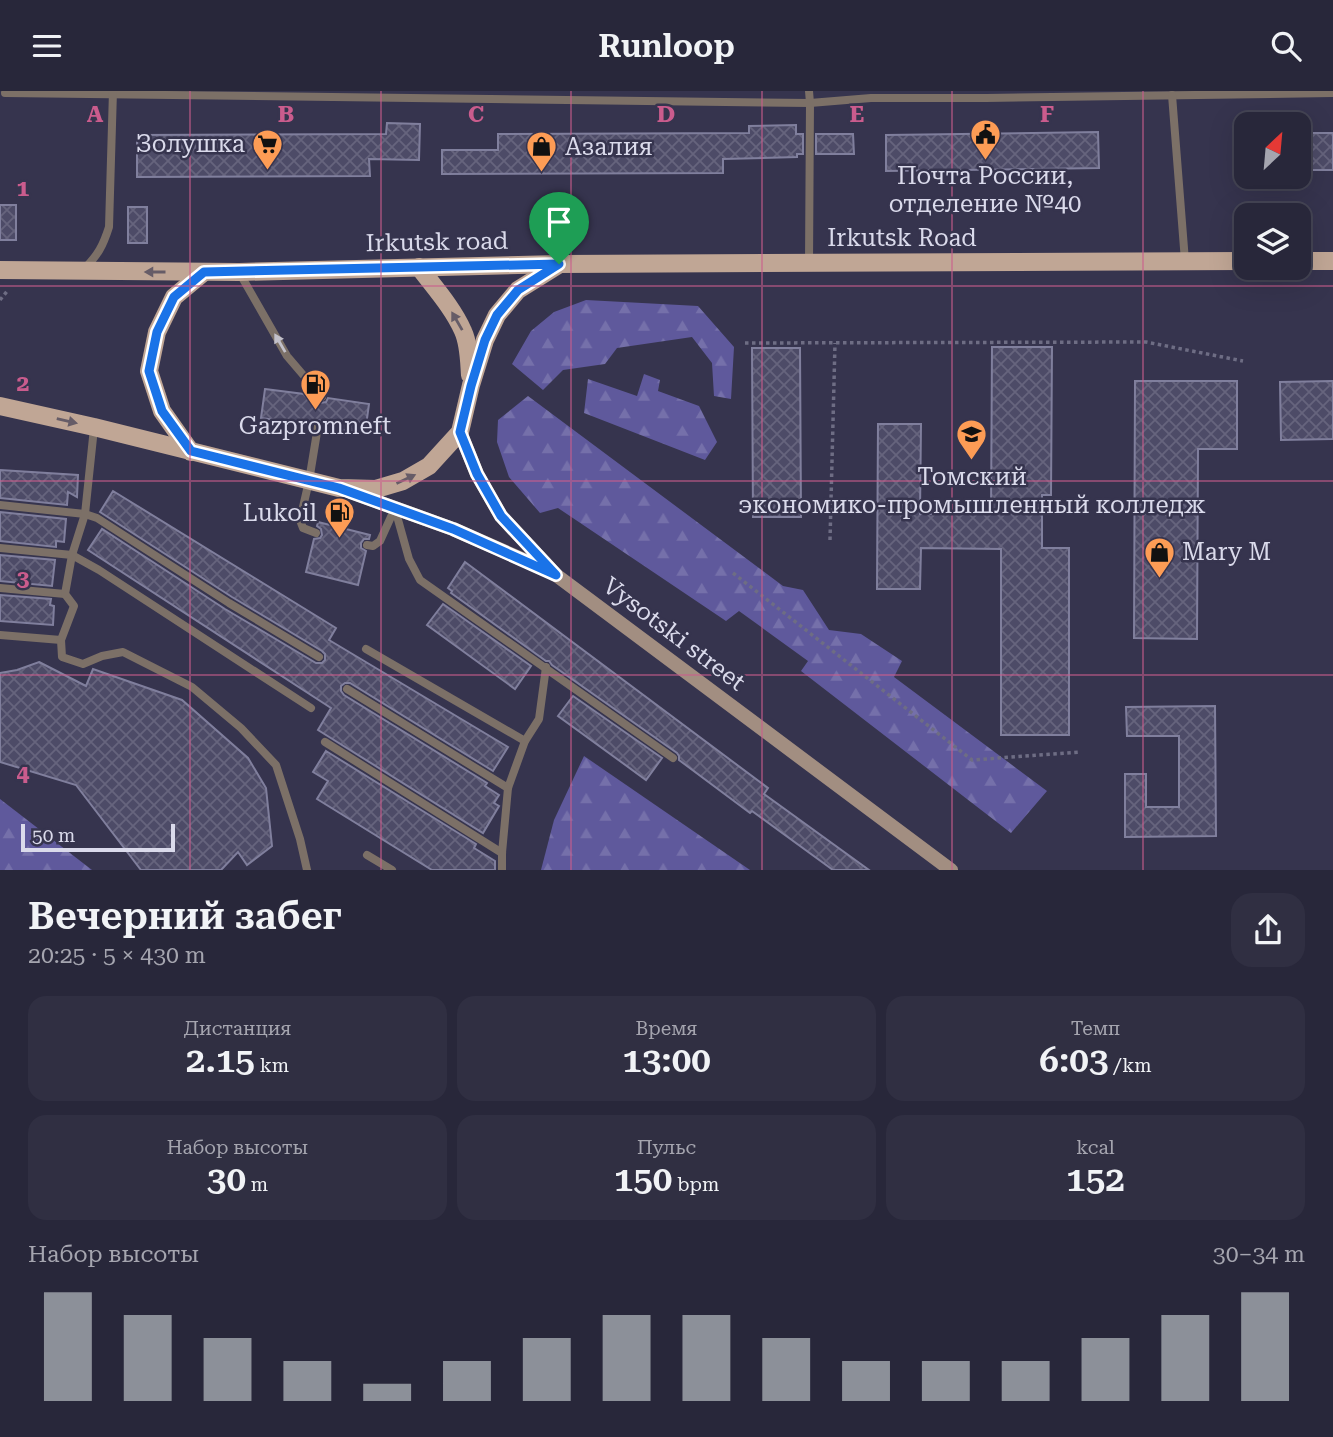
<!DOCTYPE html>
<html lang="ru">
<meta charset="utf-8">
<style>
:root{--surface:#28273a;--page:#302f42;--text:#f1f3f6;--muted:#a5a5af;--line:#444454;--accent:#8c9099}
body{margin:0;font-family:"Roboto Serif",serif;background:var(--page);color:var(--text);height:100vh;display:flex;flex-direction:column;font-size:26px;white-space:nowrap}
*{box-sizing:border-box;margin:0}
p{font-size:23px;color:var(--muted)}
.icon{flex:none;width:38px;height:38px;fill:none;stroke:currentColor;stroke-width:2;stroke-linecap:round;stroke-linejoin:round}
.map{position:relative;height:779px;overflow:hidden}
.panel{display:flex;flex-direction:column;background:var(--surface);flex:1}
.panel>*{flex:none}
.needle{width:46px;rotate:26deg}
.tools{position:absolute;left:1234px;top:21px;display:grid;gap:14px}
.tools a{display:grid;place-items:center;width:77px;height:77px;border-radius:14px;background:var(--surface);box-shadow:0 7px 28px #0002,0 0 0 2px var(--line);font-size:35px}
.scale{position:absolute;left:21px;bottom:18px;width:154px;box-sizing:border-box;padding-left:7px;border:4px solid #dadaeb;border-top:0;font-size:19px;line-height:24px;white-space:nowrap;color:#dadaeb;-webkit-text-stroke:5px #36344e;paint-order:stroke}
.pin{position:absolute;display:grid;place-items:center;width:60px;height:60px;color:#fff;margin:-72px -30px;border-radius:50% 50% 50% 0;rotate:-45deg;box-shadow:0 0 7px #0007}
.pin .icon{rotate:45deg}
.round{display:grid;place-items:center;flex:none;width:74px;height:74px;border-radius:21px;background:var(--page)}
.overview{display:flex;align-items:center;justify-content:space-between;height:119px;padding:0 28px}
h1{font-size:38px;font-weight:600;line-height:52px}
.figures{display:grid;grid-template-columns:repeat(3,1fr);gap:10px;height:119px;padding:7px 28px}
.figures div{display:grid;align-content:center;border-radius:18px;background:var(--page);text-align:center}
.figures b{font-size:35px;font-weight:600}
.figures small{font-size:19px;font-weight:400}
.figures p{font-size:19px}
.chart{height:196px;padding:14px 28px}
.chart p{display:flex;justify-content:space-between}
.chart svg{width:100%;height:126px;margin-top:7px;stroke:var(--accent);stroke-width:6}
header{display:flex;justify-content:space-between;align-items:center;height:91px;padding:0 28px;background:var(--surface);font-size:32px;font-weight:600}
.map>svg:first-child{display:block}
.forest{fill:url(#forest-firs)}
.building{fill:url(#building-cross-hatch);stroke:#807f9d;stroke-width:2}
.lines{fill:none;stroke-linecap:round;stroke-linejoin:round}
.path{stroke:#6e6d84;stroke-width:3.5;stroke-dasharray:3.5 3.5;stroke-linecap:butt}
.service{stroke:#7c7067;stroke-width:8}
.secondary{stroke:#a28e81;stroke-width:14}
.primary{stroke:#c0a695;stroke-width:18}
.oneway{fill:#665c67}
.oneway2{fill:#c2c0ca}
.route-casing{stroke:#fff;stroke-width:14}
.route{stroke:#1a73e8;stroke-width:9}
.grid{fill:none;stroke:#ca5c8d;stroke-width:2;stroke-opacity:0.55}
.labels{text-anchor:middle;stroke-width:5;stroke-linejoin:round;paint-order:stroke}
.poi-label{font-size:24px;fill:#dadaeb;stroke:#36344e}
.street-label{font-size:24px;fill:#dadaeb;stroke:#36344e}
.grid-label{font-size:23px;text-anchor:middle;font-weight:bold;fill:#ca5c8d;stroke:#36344e;stroke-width:5;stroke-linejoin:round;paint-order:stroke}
</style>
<header><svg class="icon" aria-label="menu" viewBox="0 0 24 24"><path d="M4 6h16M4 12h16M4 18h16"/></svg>Runloop<svg class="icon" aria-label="search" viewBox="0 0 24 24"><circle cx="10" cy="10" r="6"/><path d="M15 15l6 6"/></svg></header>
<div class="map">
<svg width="1333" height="779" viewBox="0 0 1333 779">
<defs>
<pattern id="forest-firs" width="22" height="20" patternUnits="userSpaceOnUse" patternTransform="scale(1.75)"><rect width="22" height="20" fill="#5f599c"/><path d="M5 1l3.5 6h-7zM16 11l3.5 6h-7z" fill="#7570aa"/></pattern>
<pattern id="building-cross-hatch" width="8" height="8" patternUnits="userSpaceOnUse" patternTransform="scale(1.75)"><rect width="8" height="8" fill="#4d4b67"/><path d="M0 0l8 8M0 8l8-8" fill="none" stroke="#66647d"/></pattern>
</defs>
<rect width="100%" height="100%" fill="#36344e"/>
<g class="forest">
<polygon points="586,209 698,215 734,256 731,308 714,305 712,272 692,246 617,257 605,273 563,279 543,299 512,273 531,240 554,221"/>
<polygon points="644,283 660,289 658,300 699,315 717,351 705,369 584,322 588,288 637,305"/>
<polygon points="528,305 783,495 803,499 829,539 861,543 902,570 894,586 1047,700 1011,742 801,580 808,570 739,520 726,530 558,417 540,422 509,386 497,351 498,329"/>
<polygon points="584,665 750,779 541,779 554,729"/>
<polygon points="0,708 92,779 0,779"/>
</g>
<g class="building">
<polygon points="387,32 420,33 419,69 369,68 370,85 137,86 137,44 386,43"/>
<polygon points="796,34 796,43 803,43 803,63 797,63 797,66 723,68 723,82 442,83 442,59 498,59 498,43 749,42 749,35"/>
<polygon points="1098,41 1099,77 886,80 886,44"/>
<rect x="1298" y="42" width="35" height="37"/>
<polygon points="816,43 853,43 854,63 816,63"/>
<rect x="0" y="114" width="16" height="35"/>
<rect x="128" y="116" width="19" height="36"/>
<polygon points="992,256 1052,256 1051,404 1042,404 1042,457 1069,457 1069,644 1001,644 1001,458 921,457 920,498 877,498 878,333 921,333 920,423 991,423"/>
<polygon points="752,257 800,257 801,426 753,426"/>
<polygon points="1135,290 1237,290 1237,358 1198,358 1197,548 1134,547"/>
<polygon points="1333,290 1333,348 1281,349 1280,291"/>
<polygon points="265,298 312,304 320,312 326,311 328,307 369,313 365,342 324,336 323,330 318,329 313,330 311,334 261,327"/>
<polygon points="0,379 78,384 77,406 68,401 67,414 0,407"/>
<polygon points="113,400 336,537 329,549 508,656 493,680 350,592 345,592 341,595 341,600 344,604 487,692 485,695 499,704 494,712 499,715 483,742 318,639 331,617 88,459 102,438 225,518 316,572 322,572 325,569 325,563 322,560 232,506 100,421"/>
<polygon points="0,421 66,428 64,451 56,450 56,456 0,450"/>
<polygon points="318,431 370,444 369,448 364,448 361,452 361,457 366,460 358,494 306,481 314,448 320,447 322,444 321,438 317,435"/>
<polygon points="0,464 55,469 52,495 0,490"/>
<polygon points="465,471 768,697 764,703 869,779 833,779 752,720 750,722 679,669 679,665 677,662 552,574 549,570 546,570 451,502 452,500 448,497"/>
<polygon points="0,504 51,508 50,514 54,515 53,534 0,530"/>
<polygon points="443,513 531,575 515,598 427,534"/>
<polygon points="39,571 86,595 93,578 182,609 248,667 266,697 272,755 247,774 238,761 221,779 141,779 76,694 0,671 0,582 17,579"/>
<polygon points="573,605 662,667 646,689 558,625"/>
<polygon points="1215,615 1216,745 1125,746 1125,683 1146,683 1146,716 1179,716 1179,645 1127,645 1126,616"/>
<polygon points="326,660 476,753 474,757 495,770 495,779 432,779 317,708 328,690 313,681"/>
</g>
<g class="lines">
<g class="path">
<polyline points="0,209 8,199"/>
<polyline points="745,252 1146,251 1243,270"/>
<polyline points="830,449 835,252"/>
<polyline points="733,482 972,669 1080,661"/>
</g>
<g class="service">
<polyline points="809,0 810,12 809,172"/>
<polyline points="5,2 810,12 871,7 986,7 1333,2"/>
<polyline points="1172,4 1185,170"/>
<path d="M84,178C98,164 103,155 109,136L113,0"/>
<polyline points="239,181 287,265 322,306"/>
<polyline points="0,414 85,423 97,427 229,512 319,566"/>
<polyline points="395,418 409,468 420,489 673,667"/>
<polyline points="316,442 303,437 300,429 309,390 318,335"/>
<polyline points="367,454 373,455 380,450 395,417"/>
<polyline points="0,457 72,464 99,479 311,617"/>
<polyline points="0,497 65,503"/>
<polyline points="0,544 61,549 62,566 83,573 102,565 123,561 192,596 241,637 276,674 300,748 307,779"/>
<polyline points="61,549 74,515 65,503 72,464 85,423 94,337"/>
<polyline points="366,558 525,650"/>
<polyline points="347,598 508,697"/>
<polyline points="325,651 502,762"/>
<polyline points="367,764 392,779"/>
<polyline points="502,779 502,762 508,697 525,650 539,628 546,576"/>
</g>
<g class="secondary">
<polyline points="460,341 477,383 501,425 556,484 951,779"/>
<polyline points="351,401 453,438 549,480"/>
</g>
<g class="primary">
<polyline points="1298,170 1333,170"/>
<path d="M419,176C434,196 453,217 463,240C469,253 469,270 470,284"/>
<polyline points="0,179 239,181 559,173 1246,170"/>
<polyline points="0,315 94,336 339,397 376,398 403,390 429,375 460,341 471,294 485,249 497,224 518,199 558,174"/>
<polyline points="191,361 162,320 149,280 157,241 174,206 204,181"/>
</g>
</g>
<defs><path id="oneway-solid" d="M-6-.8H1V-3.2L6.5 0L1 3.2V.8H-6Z" transform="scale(1.75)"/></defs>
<g class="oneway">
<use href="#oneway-solid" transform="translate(155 181) rotate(-180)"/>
<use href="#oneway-solid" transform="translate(457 230) rotate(-120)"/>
<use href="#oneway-solid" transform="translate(67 330) rotate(13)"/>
<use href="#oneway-solid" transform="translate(406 388) rotate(-25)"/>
</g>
<use class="oneway2" href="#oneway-solid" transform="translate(280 252) rotate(-120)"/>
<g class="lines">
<defs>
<polygon id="route" points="559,173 518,199 497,224 485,249 471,295 460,341 477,383 501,425 556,484 453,438 339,397 191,360 162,320 149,280 157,241 174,206 204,181"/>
</defs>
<use href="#route" class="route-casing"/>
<use href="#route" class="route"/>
</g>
<path class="grid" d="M190,0V779M381,0V779M571,0V779M762,0V779M952,0V779M1143,0V779M0,195H1333M0,390H1333M0,584H1333"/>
<defs>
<symbol id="civic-pin" viewBox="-11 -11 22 30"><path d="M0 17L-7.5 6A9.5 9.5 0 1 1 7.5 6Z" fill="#fd9c55" stroke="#36344e"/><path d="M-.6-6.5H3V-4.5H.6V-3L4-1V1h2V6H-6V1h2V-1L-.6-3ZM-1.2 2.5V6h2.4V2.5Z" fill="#111"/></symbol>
<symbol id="supermarket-pin" viewBox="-11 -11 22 30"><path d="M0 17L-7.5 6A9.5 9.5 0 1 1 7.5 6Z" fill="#fd9c55" stroke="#36344e"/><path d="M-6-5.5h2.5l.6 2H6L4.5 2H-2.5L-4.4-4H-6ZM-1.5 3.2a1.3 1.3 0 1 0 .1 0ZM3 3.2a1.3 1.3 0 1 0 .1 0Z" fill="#111"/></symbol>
<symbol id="shop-pin" viewBox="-11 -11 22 30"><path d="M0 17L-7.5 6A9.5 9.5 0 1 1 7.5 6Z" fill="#fd9c55" stroke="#36344e"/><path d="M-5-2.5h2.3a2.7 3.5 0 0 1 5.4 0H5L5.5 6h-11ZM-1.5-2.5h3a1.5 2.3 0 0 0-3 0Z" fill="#111"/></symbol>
<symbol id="fuel-pin" viewBox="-11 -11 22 30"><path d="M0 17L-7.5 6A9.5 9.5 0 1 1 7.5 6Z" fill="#fd9c55" stroke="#36344e"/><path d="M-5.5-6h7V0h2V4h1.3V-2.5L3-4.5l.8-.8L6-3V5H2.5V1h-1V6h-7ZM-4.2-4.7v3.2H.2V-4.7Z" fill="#111"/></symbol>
<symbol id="university-pin" viewBox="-11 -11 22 30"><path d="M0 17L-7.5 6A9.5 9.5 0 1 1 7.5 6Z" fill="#fd9c55" stroke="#36344e"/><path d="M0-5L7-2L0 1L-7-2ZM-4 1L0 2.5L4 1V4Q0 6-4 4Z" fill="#111"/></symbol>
</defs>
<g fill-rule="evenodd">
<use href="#civic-pin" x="968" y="26" width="35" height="47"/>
<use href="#supermarket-pin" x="250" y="36" width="35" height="47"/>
<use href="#shop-pin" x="524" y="38" width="35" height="47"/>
<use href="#fuel-pin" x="298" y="276" width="35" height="47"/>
<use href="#university-pin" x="954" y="326" width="35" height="47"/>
<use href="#fuel-pin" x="322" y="404" width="35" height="47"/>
<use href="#shop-pin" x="1142" y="444" width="35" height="47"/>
</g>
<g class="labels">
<g class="poi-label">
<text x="245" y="61" text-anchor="end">Золушка</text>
<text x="565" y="64" text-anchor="start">Азалия</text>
<text x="985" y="93">Почта России,<tspan x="985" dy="28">отделение №40</tspan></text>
<text x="315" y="343">Gazpromneft</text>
<text x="972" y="394">Томский<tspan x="972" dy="28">экономико-промышленный колледж</tspan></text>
<text x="317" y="430" text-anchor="end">Lukoil</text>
<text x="1182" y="469" text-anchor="start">Mary M</text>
</g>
<g class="street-label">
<text x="902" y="155">Irkutsk Road</text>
<text transform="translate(437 151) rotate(-1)" y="8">Irkutsk road</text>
<text transform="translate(674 543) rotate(37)" y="8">Vysotski street</text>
</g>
</g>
<g class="grid-label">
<text x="95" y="31">A</text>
<text x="286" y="31">B</text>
<text x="476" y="31">C</text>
<text x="666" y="31">D</text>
<text x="857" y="31">E</text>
<text x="1047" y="31">F</text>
<text x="23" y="105">1</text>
<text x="23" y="300">2</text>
<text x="23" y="495">3</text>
<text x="23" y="690">4</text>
</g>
</svg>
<div class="tools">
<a><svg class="needle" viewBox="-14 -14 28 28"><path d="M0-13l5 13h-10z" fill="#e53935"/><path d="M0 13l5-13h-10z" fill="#a5a5af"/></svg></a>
<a><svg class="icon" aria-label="layers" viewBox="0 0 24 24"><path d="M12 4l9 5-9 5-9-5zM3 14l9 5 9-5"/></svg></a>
</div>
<div class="scale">50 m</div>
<div class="pin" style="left:559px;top:173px;background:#1e9e55"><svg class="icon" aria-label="arrive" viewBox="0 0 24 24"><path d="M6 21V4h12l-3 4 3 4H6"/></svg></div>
</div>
<section class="panel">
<div class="overview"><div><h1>Вечерний забег</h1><p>20:25 · 5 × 430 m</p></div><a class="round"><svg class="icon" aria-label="share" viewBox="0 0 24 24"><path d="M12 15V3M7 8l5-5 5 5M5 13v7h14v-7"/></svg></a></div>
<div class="figures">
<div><p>Дистанция</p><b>2.15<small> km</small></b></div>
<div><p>Время</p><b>13:00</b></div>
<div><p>Темп</p><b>6:03<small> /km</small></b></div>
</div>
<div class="figures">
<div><p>Набор высоты</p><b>30<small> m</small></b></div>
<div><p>Пульс</p><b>150<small> bpm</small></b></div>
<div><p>kcal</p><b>152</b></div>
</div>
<div class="chart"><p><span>Набор высоты</span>30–34 m</p>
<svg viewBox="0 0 160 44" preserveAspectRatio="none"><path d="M5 44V6M15 44V14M25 44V22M35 44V30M45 44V38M55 44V30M65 44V22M75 44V14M85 44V14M95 44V22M105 44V30M115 44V30M125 44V30M135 44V22M145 44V14M155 44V6"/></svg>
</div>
</section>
